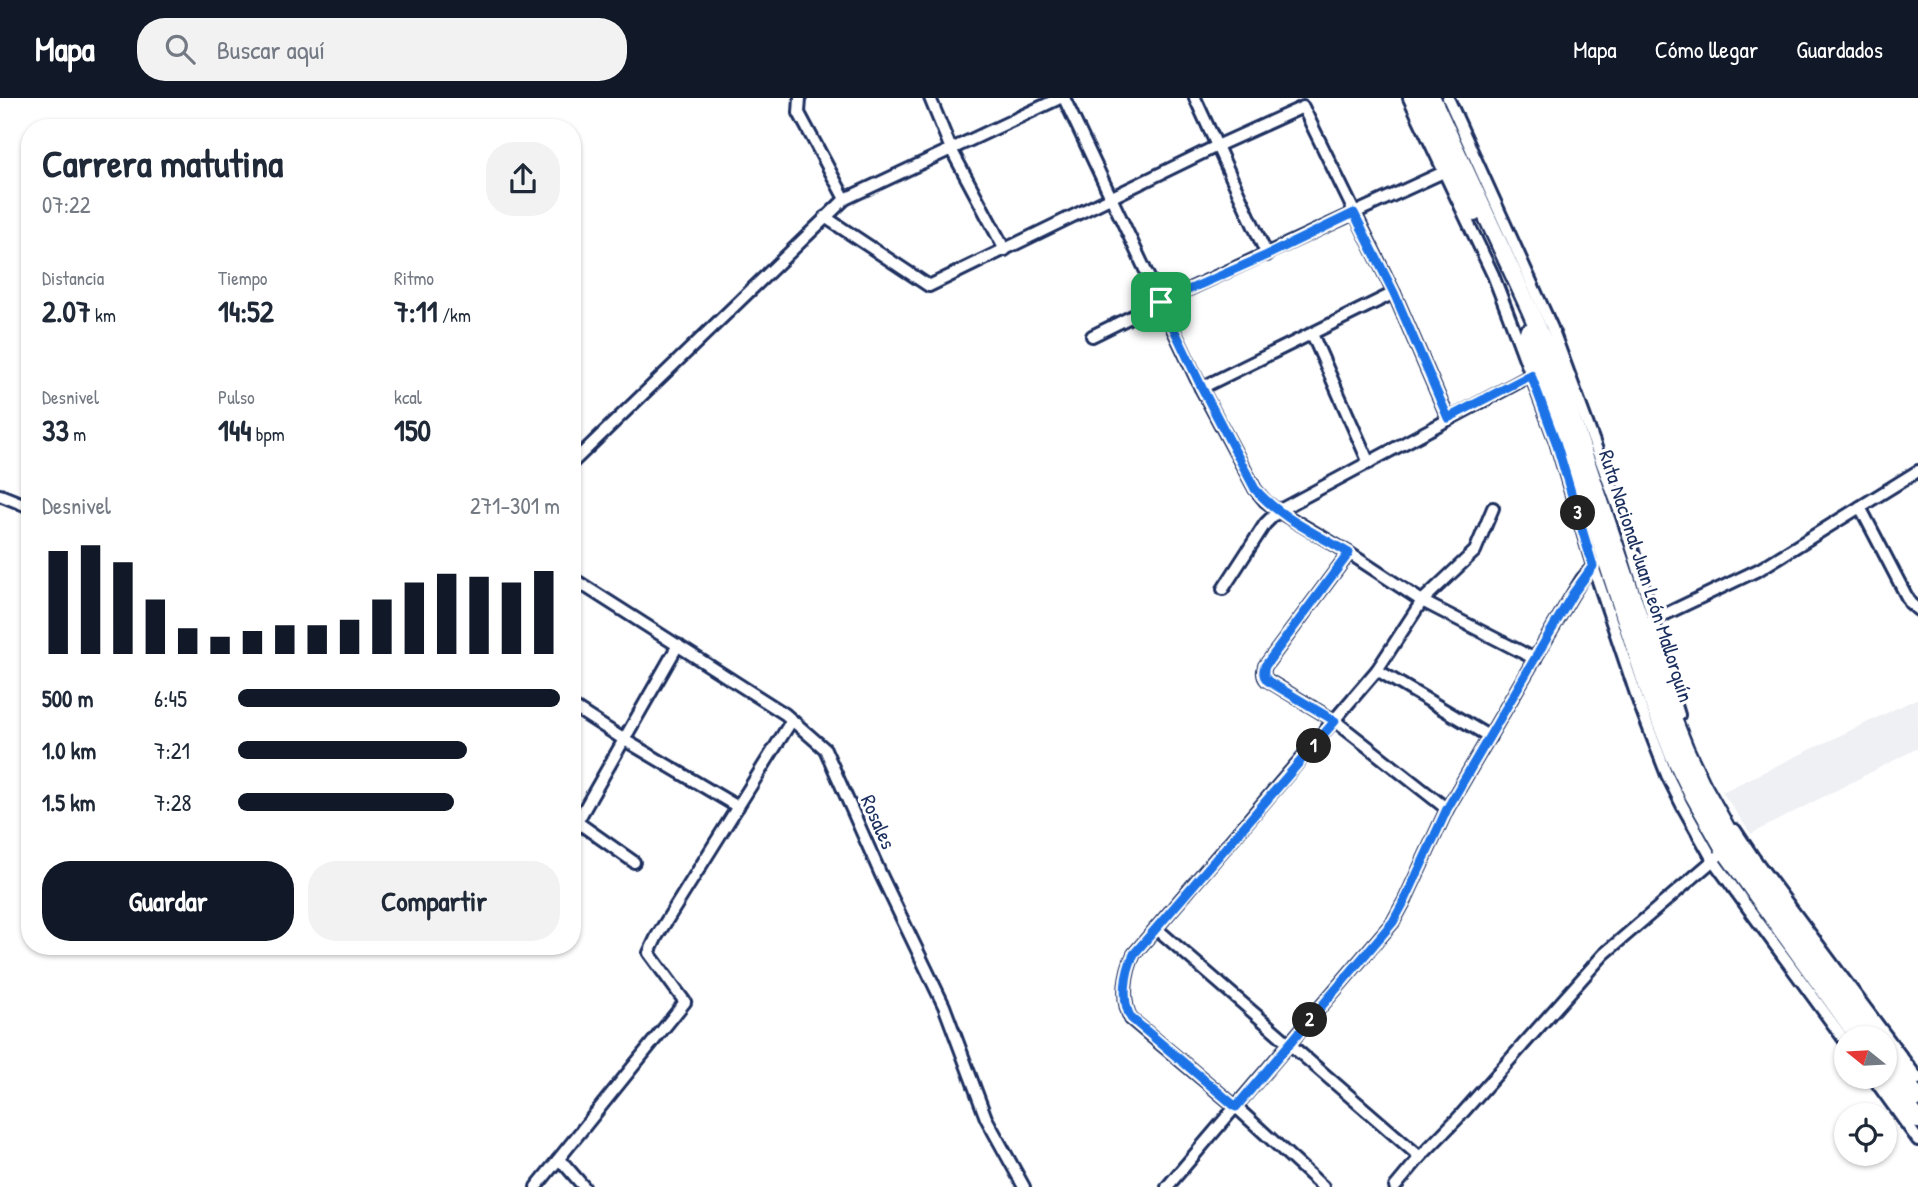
<!DOCTYPE html>
<html lang="es">
<meta charset="utf-8">
<style>
:root{--surface:#fff;--page:#f2f2f3;--text:#1f2937;--muted:#747a83;--accent:#111827}
body{margin:0;font-family:"Patrick Hand",sans-serif;background:var(--page);color:var(--text);height:100vh;display:flex;flex-direction:column;font-size:26px;white-space:nowrap}
*{box-sizing:border-box;margin:0}
p{font-size:23px;color:var(--muted)}
.icon{flex:none;width:38px;height:38px;fill:none;stroke:currentColor;stroke-width:2;stroke-linecap:round;stroke-linejoin:round}
.map{position:relative;flex:1;overflow:hidden}
.side{position:absolute;left:21px;top:21px;width:560px;height:836px;display:flex;flex-direction:column;background:var(--surface);border-radius:28px;box-shadow:0 2px 5px #0004}
.side>*{flex:none}
.needle{width:46px;rotate:288deg}
.buttons{position:absolute;left:1834px;top:928px;display:grid;gap:14px}
.buttons a{display:grid;place-items:center;width:63px;height:63px;border-radius:50%;background:var(--surface);box-shadow:0 2px 5px #0004;font-size:35px}
.pin{position:absolute;display:grid;place-items:center;width:60px;height:60px;color:#fff;margin:-30px;border-radius:14px;box-shadow:0 4px 10px #0006}
.km{position:absolute;width:35px;height:35px;margin:-18px;border-radius:50%;background:#222;color:#fff;font-size:19px;line-height:35px;text-align:center}
.round{display:grid;place-items:center;flex:none;width:74px;height:74px;border-radius:28px;background:var(--page)}
.overview{display:flex;align-items:center;justify-content:space-between;height:119px;padding:0 21px}
h1{font-size:38px;font-weight:800;line-height:52px}
.metrics{display:grid;grid-template-columns:repeat(3,1fr);gap:10px;height:119px;padding:7px 21px}
.metrics div{display:grid;align-content:center}
.metrics b{font-size:30px;font-weight:800}
.metrics small{font-size:19px;font-weight:400}
.metrics p{font-size:19px}
.chart{height:196px;padding:14px 21px}
.chart p{display:flex;justify-content:space-between}
.chart svg{width:100%;height:126px;margin-top:7px;stroke:var(--accent);stroke-width:6}
.button{display:flex;gap:14px;margin-top:auto;padding:14px 21px}
.button a{flex:1;height:80px;border-radius:28px;background:var(--accent);color:#fff;font-size:28px;font-weight:800;line-height:80px;text-align:center}
.button a+a{background:var(--page);color:var(--text)}
ul{padding:0 21px;list-style:none;font-size:23px}
li{display:grid;grid-template-columns:112px 84px 1fr;align-items:center;height:52px}
li i{height:18px;border-radius:9px;background:var(--accent)}
header{display:flex;align-items:center;gap:42px;box-sizing:border-box;height:98px;padding:0 35px;background:var(--accent);color:#fff}
header strong{font-size:33px}
nav{display:flex;gap:38px;margin-inline-start:auto;font-size:24px}
.search{width:490px;height:63px;background:var(--page);display:flex;align-items:center;gap:18px;box-sizing:border-box;padding:0 24px;border-radius:28px;color:var(--muted);font-size:26px}
.map>svg:first-child{display:block}
.built{fill:#eff0f4}
.lines{fill:none;stroke-linecap:round;stroke-linejoin:round}
.minor-casing{stroke:#1b2f5e;stroke-width:16}
.highway-casing{stroke:#1b2f5e;stroke-width:21}
.minor{stroke:#fff;stroke-width:10}
.highway{stroke:#fff;stroke-width:16}
.route-casing{stroke:#fff;stroke-width:14}
.route{stroke:#1a73e8;stroke-width:9}
.labels{text-anchor:middle;stroke-width:6;stroke-linejoin:round;paint-order:stroke}
.street-label{font-size:21px;fill:#1b2f5e;stroke:#fff}
</style>
<header>
<strong>Mapa</strong>
<div class="search"><svg class="icon" aria-label="search" viewBox="0 0 24 24"><circle cx="10" cy="10" r="6"/><path d="M15 15l6 6"/></svg>Buscar aquí</div>
<nav><a>Mapa</a><a>Cómo llegar</a><a>Guardados</a></nav>
</header>
<div class="map">
<svg width="1918" height="1089" viewBox="0 0 1918 1089">
<rect width="100%" height="100%" fill="#fff"/>
<filter id="ink" filterUnits="userSpaceOnUse"><feTurbulence type="fractalNoise" baseFrequency=".0143" numOctaves="2"/><feDisplacementMap in="SourceGraphic" scale="14" xChannelSelector="R" yChannelSelector="G"/><feConvolveMatrix kernelMatrix="1 2 1 2 8 2 1 2 1" color-interpolation-filters="sRGB"/></filter>
<g filter="url(#ink)">
<polygon class="built" points="1918,600 1918,650 1751,736 1722,694"/>
<g class="lines">
<defs>
<g id="minor">
<polyline points="800,0 799,15 845,101"/>
<polyline points="930,0 951,51 1005,152"/>
<polyline points="1064,0 1201,290 1255,391 1265,403 1278,413 1349,455 1422,503 1535,561"/>
<polyline points="1195,0 1267,157"/>
<polyline points="1409,0 1493,177 1513,229 1556,344 1593,468 1639,605 1667,677 1682,707 1713,762 1846,944"/>
<polyline points="1448,0 1552,230 1626,431 1654,522 1664,569 1679,617"/>
<polyline points="825,119 929,188 1217,48 1303,9 1394,195 1448,320"/>
<polyline points="1312,236 1369,365"/>
<polyline points="1092,238 1161,204 1448,72"/>
<polyline points="1201,290 1394,195"/>
<polyline points="572,365 845,101 1060,0"/>
<polyline points="0,397 30,409"/>
<polyline points="1860,409 1910,505 1918,512"/>
<path d="M1349,455L1265,568C1263,574 1263,578 1267,582L1335,623L1447,711"/>
<polyline points="572,480 785,616 825,651 881,777 944,908 986,1020 1024,1089"/>
<polyline points="1223,491 1265,426 1278,413 1537,274"/>
<polyline points="1649,524 1760,471 1918,373"/>
<polyline points="1377,572 1490,639"/>
<polyline points="572,608 623,641 738,709"/>
<polyline points="573,721 634,764"/>
<polyline points="577,724 678,547"/>
<polyline points="1735,732 1753,759 1918,981"/>
<polyline points="1157,831 1420,1059"/>
<polyline points="1872,978 1918,1042"/>
<polyline points="558,1062 565,1067 584,1089"/>
<polyline points="536,1089 685,904 649,855 657,838 792,622"/>
<polyline points="1167,1089 1393,824 1405,802 1447,711 1572,497 1582,481 1595,466"/>
<path d="M1323,1089L1236,1009L1131,921C1121,903 1125,874 1134,856L1377,572L1422,503L1475,453L1493,410"/>
<polyline points="1395,1089 1420,1059 1458,1020 1604,856 1717,759"/>
</g>
<g id="highway">
<polyline points="1419,0 1474,115"/>
<polyline points="1432,0 1530,212 1553,265 1642,527 1663,596 1685,651 1702,687 1743,760 1874,940"/>
<polyline points="1528,234 1568,344 1651,600 1673,656 1691,693 1725,753 1859,940"/>
<polyline points="1885,954 1918,1000"/>
<polyline points="1885,976 1918,1022"/>
</g>
</defs>
<use href="#minor" class="minor-casing"/>
<use href="#highway" class="highway-casing"/>
<use href="#minor" class="minor"/>
<use href="#highway" class="highway"/>
</g>
</g>
<g class="lines" filter="url(#ink)">
<defs>
<path id="route" d="M1354,115L1394,195L1448,320L1531,277L1556,344L1593,468L1572,497L1447,711L1405,802L1393,824L1236,1009L1131,920C1121,903 1125,874 1134,856L1335,623L1268,583C1263,578 1263,574 1265,568L1349,455C1317,436 1280,420 1255,391L1202,290L1161,204L1267,157Z"/>
</defs>
<use href="#route" class="route-casing"/>
<use href="#route" class="route"/>
</g>
<g class="labels">
<g class="street-label">
<text transform="translate(1646 478) rotate(72)" y="7">Ruta Nacional Juan León Mallorquín</text>
<text transform="translate(878 724) rotate(66)" y="7">Rosales</text>
</g>
</g>
</svg>
<div class="buttons">
<a><svg class="needle" viewBox="-14 -14 28 28"><path d="M0-13l5 13h-10z" fill="#e53935"/><path d="M0 13l5-13h-10z" fill="#747a83"/></svg></a>
<a><svg class="icon" aria-label="locate" viewBox="0 0 24 24"><circle cx="12" cy="12" r="6"/><path d="M12 2v4M12 18v4M2 12h4M18 12h4"/></svg></a>
</div>
<div class="pin" style="left:1161px;top:204px;background:#1e9e55"><svg class="icon" aria-label="arrive" viewBox="0 0 24 24"><path d="M6 21V4h12l-3 4 3 4H6"/></svg></div>
<b class="km" style="left:1314px;top:648px">1</b>
<b class="km" style="left:1310px;top:922px">2</b>
<b class="km" style="left:1578px;top:415px">3</b>
<section class="side">
<div class="overview"><div><h1>Carrera matutina</h1><p>07:22</p></div><a class="round"><svg class="icon" aria-label="share" viewBox="0 0 24 24"><path d="M12 15V3M7 8l5-5 5 5M5 13v7h14v-7"/></svg></a></div>
<div class="metrics">
<div><p>Distancia</p><b>2.07<small> km</small></b></div>
<div><p>Tiempo</p><b>14:52</b></div>
<div><p>Ritmo</p><b>7:11<small> /km</small></b></div>
</div>
<div class="metrics">
<div><p>Desnivel</p><b>33<small> m</small></b></div>
<div><p>Pulso</p><b>144<small> bpm</small></b></div>
<div><p>kcal</p><b>150</b></div>
</div>
<div class="chart"><p><span>Desnivel</span>271–301 m</p>
<svg viewBox="0 0 160 44" preserveAspectRatio="none"><path d="M5 44V8M15 44V6M25 44V12M35 44V25M45 44V35M55 44V38M65 44V36M75 44V34M85 44V34M95 44V32M105 44V25M115 44V19M125 44V16M135 44V17M145 44V19M155 44V15"/></svg>
</div>
<ul>
<li><b>500 m</b>6:45<i style="width:100%"></i></li>
<li><b>1.0 km</b>7:21<i style="width:71%"></i></li>
<li><b>1.5 km</b>7:28<i style="width:67%"></i></li>
</ul>
<div class="button"><a>Guardar</a><a>Compartir</a></div>
</section>
</div>
